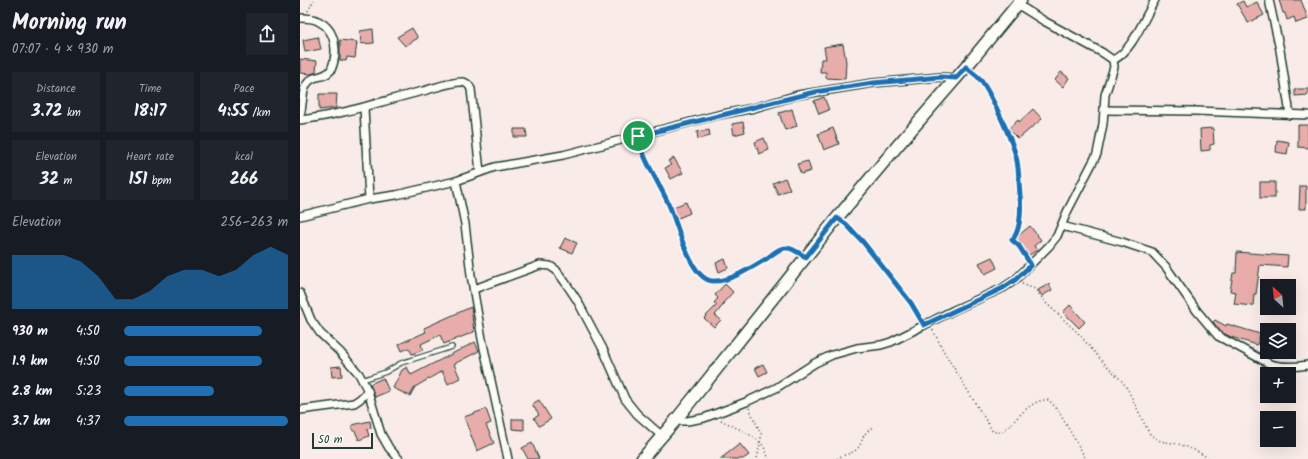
<!DOCTYPE html>
<meta charset="utf-8">
<style>
:root{--surface:#171b24;--page:#20242c;--text:#f1f3f6;--muted:#9ea1a6;--accent:#1f6fb2}
body{margin:0;font-family:Kalam,sans-serif;background:var(--page);color:var(--text);height:100vh;display:flex;flex-direction:column;font-size:15px;white-space:nowrap}
*{box-sizing:border-box;margin:0}
p{font-size:13px;color:var(--muted)}
.icon{flex:none;width:22px;height:22px;fill:none;stroke:currentColor;stroke-width:2;stroke-linecap:round;stroke-linejoin:round}
.map{position:relative;flex:1;overflow:hidden}
.details{display:flex;flex-direction:column;background:var(--surface);width:300px}
.details>*{flex:none}
.needle{width:26px;rotate:333deg}
.tools{position:absolute;left:960px;top:279px;display:grid;gap:8px}
.tools a{display:grid;place-items:center;width:36px;height:36px;border-radius:0px;background:var(--surface);box-shadow:0 4px 16px #0002;font-size:20px}
.scale{position:absolute;left:12px;bottom:10px;width:61px;box-sizing:border-box;padding-left:4px;border:2px solid #1f3d34;border-top:0;font-size:11px;line-height:14px;white-space:nowrap;color:#1f3d34;-webkit-text-stroke:3px #fdfcf7;paint-order:stroke}
.pin{position:absolute;display:grid;place-items:center;width:34px;height:34px;color:#fff;margin:-17px;border:2px solid #fff;border-radius:50%;box-shadow:0 1px 4px #0007}
.round{display:grid;place-items:center;flex:none;width:42px;height:42px;border-radius:0px;background:var(--page)}
.headline{display:flex;align-items:center;justify-content:space-between;height:68px;padding:0 12px}
h1{font-size:22px;font-weight:700;line-height:30px}
.metrics{display:grid;grid-template-columns:repeat(3,1fr);gap:6px;height:68px;padding:4px 12px}
.metrics div{display:grid;align-content:center;border-radius:0px;background:var(--page);text-align:center}
.metrics b{font-size:17px;font-weight:700}
.metrics small{font-size:11px;font-weight:400}
.metrics p{font-size:11px}
.chart{height:112px;padding:8px 12px}
.chart p{display:flex;justify-content:space-between}
.chart svg{width:100%;height:72px;margin-top:4px;fill:var(--accent);opacity:.7}
ul{padding:0 12px;list-style:none;font-size:13px}
li{display:grid;grid-template-columns:64px 48px 1fr;align-items:center;height:30px}
li i{height:10px;border-radius:5px;background:var(--accent)}
main{display:flex;flex:1;min-height:0}
.map>svg:first-child{display:block}
.building{fill:#e8adaa;stroke:#1f3d34}
.lines{fill:none;stroke-linecap:round;stroke-linejoin:round}
.lane-casing{stroke:#1f3d34;stroke-width:6}
.street-casing{stroke:#1f3d34;stroke-width:10}
.primary-casing{stroke:#1f3d34;stroke-width:14}
.path{stroke:#1f3d34;stroke-width:1.5;stroke-dasharray:1 3;stroke-linecap:butt}
.lane{stroke:#fdfcf7;stroke-width:3.5}
.street{stroke:#fdfcf7;stroke-width:7}
.primary{stroke:#fdfcf7;stroke-width:11}
.route-casing{stroke:#fff;stroke-width:8}
.route{stroke:#1f6fb2;stroke-width:5}
</style>
<main>
<section class="details">
<div class="headline"><div><h1>Morning run</h1><p>07:07 · 4 × 930 m</p></div><a class="round"><svg class="icon" aria-label="share" viewBox="0 0 24 24"><path d="M12 15V3M7 8l5-5 5 5M5 13v7h14v-7"/></svg></a></div>
<div class="metrics">
<div><p>Distance</p><b>3.72<small> km</small></b></div>
<div><p>Time</p><b>18:17</b></div>
<div><p>Pace</p><b>4:55<small> /km</small></b></div>
</div>
<div class="metrics">
<div><p>Elevation</p><b>32<small> m</small></b></div>
<div><p>Heart rate</p><b>151<small> bpm</small></b></div>
<div><p>kcal</p><b>266</b></div>
</div>
<div class="chart"><p><span>Elevation</span>256–263 m</p>
<svg viewBox="0 0 160 44" preserveAspectRatio="none"><path d="M0 44V11L10 11L20 11L30 11L40 15L50 24L60 38L70 38L80 33L90 24L100 20L110 20L120 24L130 20L140 11L150 6L160 11V44z"/></svg>
</div>
<ul>
<li><b>930 m</b>4:50<i style="width:84%"></i></li>
<li><b>1.9 km</b>4:50<i style="width:84%"></i></li>
<li><b>2.8 km</b>5:23<i style="width:55%"></i></li>
<li><b>3.7 km</b>4:37<i style="width:100%"></i></li>
</ul>
</section>
<div class="map">
<svg width="1008" height="459" viewBox="0 0 1008 459">
<rect width="100%" height="100%" fill="#f9ece8"/>
<filter id="ink" filterUnits="userSpaceOnUse"><feTurbulence type="fractalNoise" baseFrequency=".025" numOctaves="2"/><feDisplacementMap in="SourceGraphic" scale="8" xChannelSelector="R" yChannelSelector="G"/><feConvolveMatrix kernelMatrix="1 2 1 2 8 2 1 2 1" color-interpolation-filters="sRGB"/></filter>
<g filter="url(#ink)">
<g class="building">
<polygon points="979,0 1001,0 1008,19 996,23 994,17 987,20 985,13 983,13"/>
<polygon points="943,1 946,7 957,2 964,15 948,23 937,4"/>
<polygon points="112,28 118,38 105,46 97,37"/>
<polygon points="73,29 74,43 61,44 60,31"/>
<polygon points="18,37 21,49 5,52 3,40"/>
<polygon points="40,40 57,42 55,58 47,57 46,61 40,60"/>
<polygon points="543,44 546,62 545,79 526,78 526,72 520,72 521,59 526,59 524,47"/>
<polygon points="0,59 17,61 16,72 11,74 0,73"/>
<polygon points="761,72 769,78 763,87 755,80"/>
<polygon points="995,89 1008,89 1008,95 995,96"/>
<polygon points="19,94 37,94 36,108 19,110"/>
<polygon points="524,97 529,110 519,114 514,101"/>
<polygon points="492,109 497,126 485,130 479,113"/>
<polygon points="733,109 742,119 718,139 708,129 718,120 719,122"/>
<polygon points="443,122 445,132 434,135 432,124"/>
<polygon points="998,125 1008,125 1008,148 998,147"/>
<polygon points="533,128 539,144 524,150 518,134"/>
<polygon points="913,128 914,144 910,145 910,150 901,151 900,129"/>
<polygon points="214,129 226,129 227,137 214,137"/>
<polygon points="409,130 410,136 398,139 397,132"/>
<polygon points="464,138 469,150 459,154 455,142"/>
<polygon points="977,140 989,142 987,154 976,152"/>
<polygon points="374,158 383,173 371,179 365,168 371,165 368,161"/>
<polygon points="508,161 511,171 501,174 497,164"/>
<polygon points="485,178 490,189 478,194 473,183"/>
<rect x="960" y="182" width="15" height="16"/>
<polygon points="1000,186 1006,186 1006,209 999,209"/>
<polygon points="386,202 390,213 376,219 371,208"/>
<polygon points="730,226 741,240 734,246 737,250 728,256 714,239"/>
<polygon points="265,238 277,243 272,253 260,248"/>
<polygon points="937,252 988,256 987,267 960,265 956,294 954,294 953,306 934,304 936,292 930,291 933,273 936,273"/>
<polygon points="692,257 697,268 685,274 679,263"/>
<polygon points="425,259 428,268 419,272 416,263"/>
<polygon points="425,284 433,292 423,303 424,304 415,315 421,320 414,327 404,318 417,305 414,303 418,298 415,295"/>
<polygon points="749,284 752,290 742,296 738,290"/>
<polygon points="770,305 785,322 779,328 763,312"/>
<polygon points="171,307 174,332 144,344 140,335 121,344 123,350 112,354 109,348 102,351 99,344 126,332 124,328"/>
<polygon points="915,320 926,326 927,324 960,334 957,345 931,337 921,332 913,322"/>
<polygon points="175,342 179,351 154,364 160,378 148,384 142,371 115,387 110,396 93,388 102,370 107,367 111,375"/>
<polygon points="463,364 467,372 459,376 455,368"/>
<polygon points="41,366 42,376 32,377 31,367"/>
<polygon points="83,378 89,391 75,397 70,384"/>
<polygon points="239,400 251,419 239,426 234,418 239,415 232,404"/>
<polygon points="186,409 191,423 186,425 194,443 177,451 164,417"/>
<polygon points="212,419 224,419 224,430 212,429"/>
<polygon points="70,421 71,428 67,429 69,436 59,440 55,431 53,431 52,425"/>
<polygon points="232,443 239,459 228,459 222,448"/>
<polygon points="440,444 449,455 443,459 420,459"/>
</g>
<g class="lines">
<defs>
<polyline id="lane" points="62,380 86,372 101,363 152,347"/>
<g id="street">
<polyline points="969,0 980,50 990,115"/>
<path d="M0,18C6,18 13,18 18,21C37,30 38,54 31,70C26,76 21,76 14,78C0,84 4,103 0,115"/>
<path d="M813,60C832,52 844,18 855,0"/>
<polyline points="64,108 69,199"/>
<polyline points="804,110 895,111 1008,115"/>
<path d="M0,120C42,115 82,101 123,91C135,88 149,82 162,82C167,82 169,85 171,89L180,172"/>
<polyline points="156,181 165,224 171,275 182,339 208,459"/>
<polyline points="0,216 69,199 96,195 156,181 195,167 263,155 418,115 454,108 498,95 573,83 641,77 657,78"/>
<path d="M762,226L822,242L852,252L866,267L897,311L918,336L970,364C983,368 995,367 1008,365"/>
<polyline points="174,289 240,265 250,266 256,270 265,282 277,300 303,349 325,399 337,414 362,436"/>
<polyline points="0,293 11,320 20,333 40,352 59,374 68,391 81,434 89,448 99,459"/>
<polyline points="0,410 54,403 60,399 68,391"/>
<polyline points="375,421 387,421 404,418 446,402 476,388 515,363 532,355 557,348 581,345 591,342 654,310 703,288 715,280 749,246 757,236 767,212 797,154 803,124 805,95 814,67 813,60 803,53 744,21 717,4"/>
</g>
<polyline id="primary" points="342,459 375,421 537,218 599,144 666,67 721,0"/>
</defs>
<use href="#lane" class="lane-casing"/>
<use href="#street" class="street-casing"/>
<use href="#primary" class="primary-casing"/>
<g class="path">
<polyline points="8,11 14,0"/>
<path d="M672,73C690,88 699,115 708,136C711,144 716,153 718,162C719,169 718,176 719,183C720,199 724,226 712,239L727,258"/>
<path d="M339,143L341,151C350,170 361,187 369,206C377,223 390,278 412,282C426,284 455,265 467,257C473,254 479,248 486,248C490,247 494,250 497,252"/>
<polyline points="545,223 563,242 611,303 620,319"/>
<path d="M722,284L735,289L746,303L778,333L801,360L821,380L827,388L849,433C861,444 864,441 878,444C889,447 900,452 909,459"/>
<path d="M633,330L643,350L693,432H701C716,423 729,398 749,400L758,410L786,459"/>
<polyline points="449,408 461,434 461,438 457,459"/>
<path d="M421,420C435,428 454,434 464,447C466,451 467,455 469,459"/>
<path d="M537,459C542,454 551,455 557,449C565,440 559,436 573,427"/>
</g>
<use href="#lane" class="lane"/>
<use href="#street" class="street"/>
<use href="#primary" class="primary"/>
</g>
</g>
<g class="lines" filter="url(#ink)">
<defs>
<path id="route" d="M666,67C670,71 675,74 678,77C690,90 714,144 717,161C719,172 719,184 720,195C721,208 722,229 712,240L719,246L731,265L715,280L703,288L624,325L611,303L563,242L546,224L537,218L506,257C500,254 493,248 487,248C479,247 472,255 466,259C453,267 429,282 413,281C390,280 377,222 369,205C359,182 343,161 338,136L515,92L573,83L641,77L656,78Z"/>
</defs>
<use href="#route" class="route-casing"/>
<use href="#route" class="route"/>
</g>
</svg>
<div class="tools">
<a><svg class="needle" viewBox="-14 -14 28 28"><path d="M0-13l5 13h-10z" fill="#e53935"/><path d="M0 13l5-13h-10z" fill="#9ea1a6"/></svg></a>
<a><svg class="icon" aria-label="layers" viewBox="0 0 24 24"><path d="M12 4l9 5-9 5-9-5zM3 14l9 5 9-5"/></svg></a>
<a>+</a>
<a>−</a>
</div>
<div class="scale">50 m</div>
<div class="pin" style="left:338px;top:136px;background:#1e9e55"><svg class="icon" aria-label="arrive" viewBox="0 0 24 24"><path d="M6 21V4h12l-3 4 3 4H6"/></svg></div>
</div>
</main>
